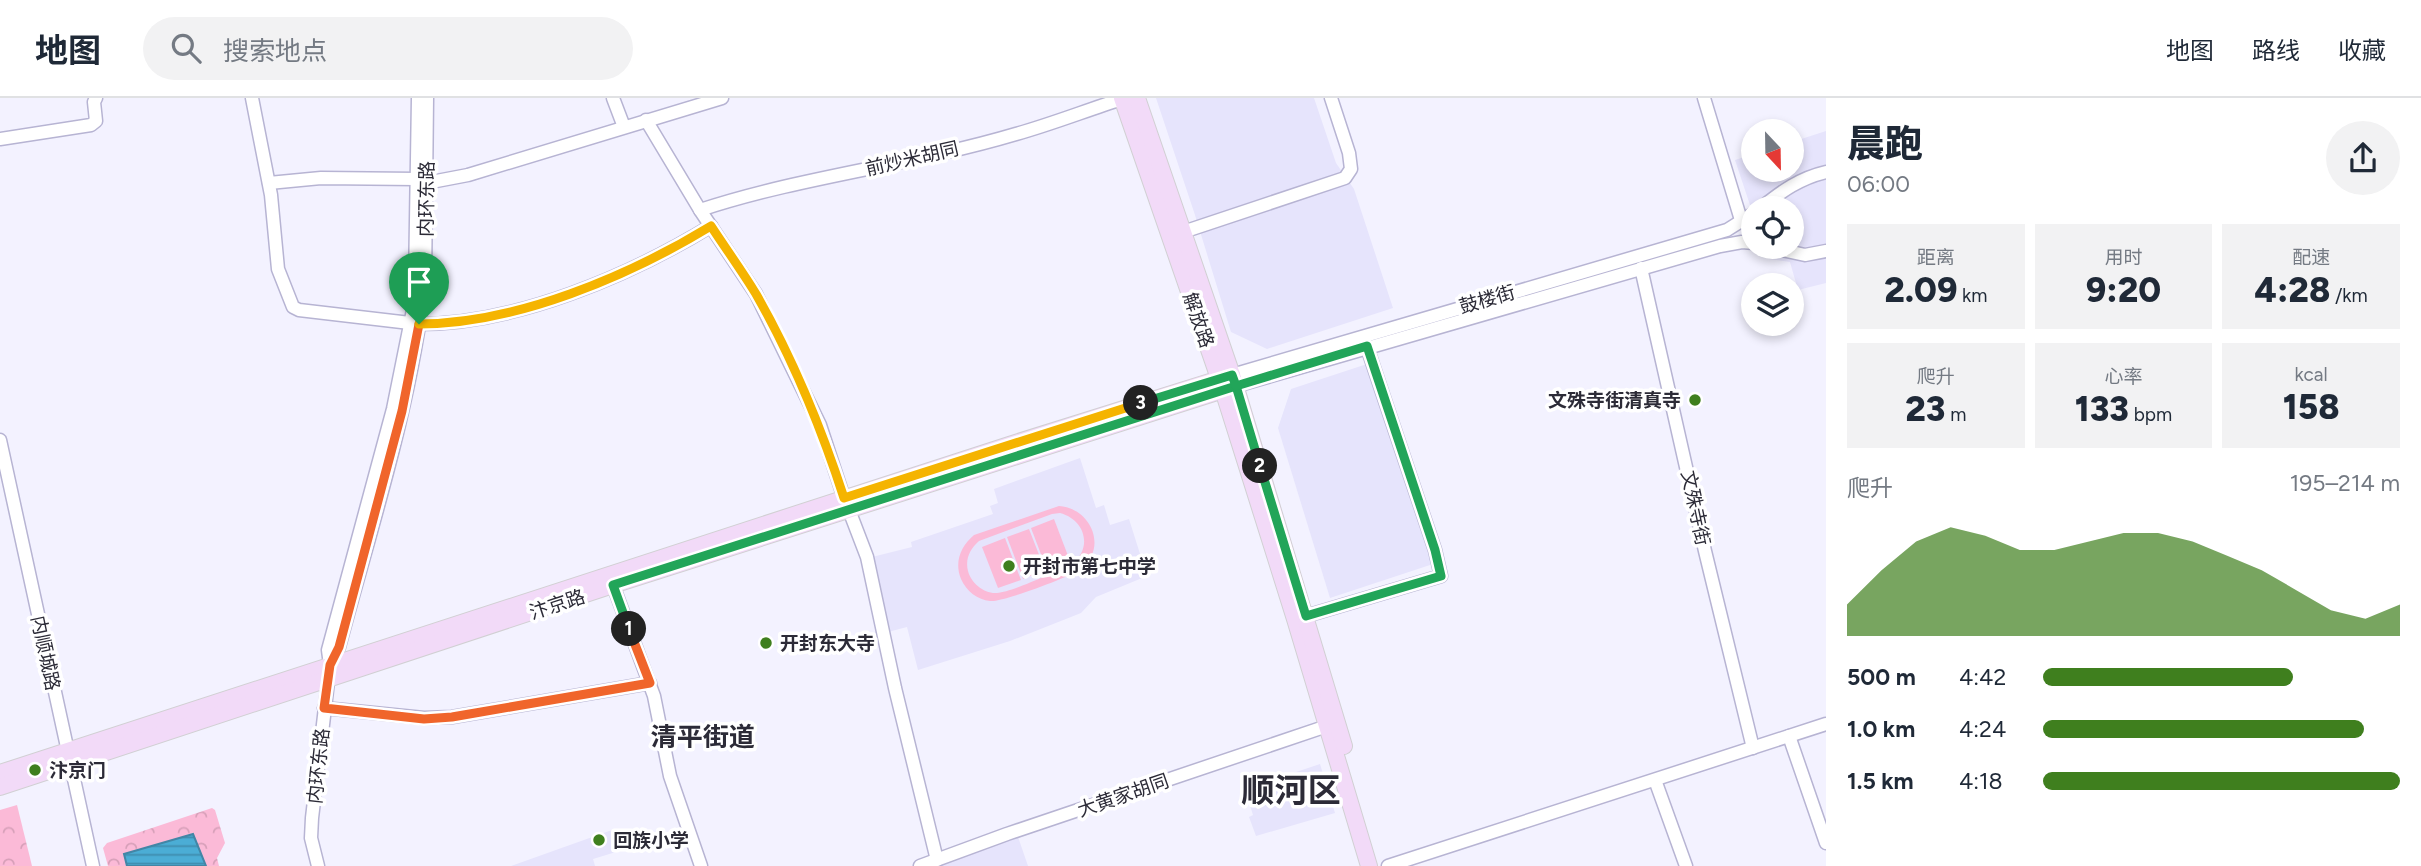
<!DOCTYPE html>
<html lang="zh">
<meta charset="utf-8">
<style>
:root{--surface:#fff;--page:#f2f2f3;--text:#1f2937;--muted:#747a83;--line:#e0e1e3;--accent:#3f7f1e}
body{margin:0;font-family:Figtree,"Noto Sans SC",sans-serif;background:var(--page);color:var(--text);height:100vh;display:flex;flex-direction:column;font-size:26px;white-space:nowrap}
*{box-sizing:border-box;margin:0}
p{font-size:23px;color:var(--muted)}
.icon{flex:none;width:38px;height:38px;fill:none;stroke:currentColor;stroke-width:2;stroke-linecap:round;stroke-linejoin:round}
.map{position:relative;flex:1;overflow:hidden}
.details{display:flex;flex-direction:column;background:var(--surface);width:595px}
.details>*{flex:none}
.needle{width:46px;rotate:158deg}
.buttons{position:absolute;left:1741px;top:21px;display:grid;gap:14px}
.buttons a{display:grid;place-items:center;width:63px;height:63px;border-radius:50%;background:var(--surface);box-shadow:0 4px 10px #0003;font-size:35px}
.pin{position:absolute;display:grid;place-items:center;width:60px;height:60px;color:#fff;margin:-72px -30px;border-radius:50% 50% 50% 0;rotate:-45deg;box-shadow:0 0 7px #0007}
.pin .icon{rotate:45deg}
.km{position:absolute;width:35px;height:35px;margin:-18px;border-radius:50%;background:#222;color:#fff;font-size:19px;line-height:35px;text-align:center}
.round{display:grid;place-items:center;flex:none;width:74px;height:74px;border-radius:37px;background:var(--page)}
.summary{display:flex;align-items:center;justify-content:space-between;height:119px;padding:0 21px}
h1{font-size:38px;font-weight:800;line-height:52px}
.metrics{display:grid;grid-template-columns:repeat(3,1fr);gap:10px;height:119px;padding:7px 21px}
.metrics div{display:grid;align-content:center;border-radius:0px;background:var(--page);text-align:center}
.metrics b{font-size:35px;font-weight:800}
.metrics small{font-size:19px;font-weight:400}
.metrics p{font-size:19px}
.chart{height:196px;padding:14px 21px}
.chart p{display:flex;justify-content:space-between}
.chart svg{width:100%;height:126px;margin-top:7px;fill:var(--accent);opacity:.7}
ul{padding:0 21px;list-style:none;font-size:23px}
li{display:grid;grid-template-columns:112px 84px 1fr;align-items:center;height:52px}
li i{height:18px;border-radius:9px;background:var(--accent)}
header{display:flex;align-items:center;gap:42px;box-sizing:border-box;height:98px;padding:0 35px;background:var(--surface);border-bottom:2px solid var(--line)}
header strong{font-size:33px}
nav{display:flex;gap:38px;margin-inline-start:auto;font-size:24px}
.search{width:490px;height:63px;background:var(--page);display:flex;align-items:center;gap:18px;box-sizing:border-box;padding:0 24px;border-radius:38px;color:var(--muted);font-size:26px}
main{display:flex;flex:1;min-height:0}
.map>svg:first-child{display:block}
.built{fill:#e6e4fc}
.forest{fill:url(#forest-crowns)}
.garden{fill:#fbbad7;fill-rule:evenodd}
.water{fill:url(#water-rules);stroke:#4286a6;stroke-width:2}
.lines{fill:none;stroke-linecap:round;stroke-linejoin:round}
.minor-casing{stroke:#b7b4d3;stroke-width:15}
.major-casing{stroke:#d1d0d3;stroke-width:18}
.minor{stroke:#fff;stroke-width:12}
.major{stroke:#f2daf8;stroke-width:16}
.split-1-casing{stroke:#fff;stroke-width:14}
.split-2-casing{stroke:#fff;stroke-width:14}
.split-3-casing{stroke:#fff;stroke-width:14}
.split-4-casing{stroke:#fff;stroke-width:14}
.split-1{stroke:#f0652b;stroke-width:9}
.split-2{stroke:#22a559;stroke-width:9}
.split-3{stroke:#22a559;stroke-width:9}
.split-4{stroke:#f5b400;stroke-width:9}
.poi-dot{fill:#3f7f1e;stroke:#fff;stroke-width:2.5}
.labels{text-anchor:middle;stroke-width:7;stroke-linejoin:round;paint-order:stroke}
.street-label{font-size:19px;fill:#2c2b37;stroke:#fff}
.poi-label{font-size:19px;font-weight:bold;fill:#2c2b37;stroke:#fff;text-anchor:start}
.district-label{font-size:26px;font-weight:bold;fill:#2c2b37;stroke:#fff}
.town-label{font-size:33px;font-weight:bold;fill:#2c2b37;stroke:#fff}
</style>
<header>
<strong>地图</strong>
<div class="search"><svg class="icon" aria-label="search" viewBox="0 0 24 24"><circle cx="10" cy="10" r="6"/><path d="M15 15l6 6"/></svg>搜索地点</div>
<nav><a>地图</a><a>路线</a><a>收藏</a></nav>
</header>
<main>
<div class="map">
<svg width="1826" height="768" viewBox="0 0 1826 768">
<defs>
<pattern id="forest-crowns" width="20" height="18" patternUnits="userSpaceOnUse" patternTransform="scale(1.75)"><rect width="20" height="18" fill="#fbbad7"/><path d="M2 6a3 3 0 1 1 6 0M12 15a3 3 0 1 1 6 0" fill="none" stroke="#d7a0b9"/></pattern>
<pattern id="water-rules" width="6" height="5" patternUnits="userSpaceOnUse" patternTransform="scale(1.75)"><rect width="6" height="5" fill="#4badd5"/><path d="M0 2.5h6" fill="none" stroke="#3f8dae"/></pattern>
</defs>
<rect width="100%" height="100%" fill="#f3f2ff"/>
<g class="built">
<polygon points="1156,0 1314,0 1336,65 1354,91 1393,210 1267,251 1231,234 1195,117"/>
<polygon points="1826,33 1826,185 1798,192 1790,164 1769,161 1765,149 1792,149 1792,110 1754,110 1753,116 1735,62 1753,56 1754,72 1792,72 1792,44"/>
<polygon points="1367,266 1430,448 1430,467 1330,500 1278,330 1291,291"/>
<polygon points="1080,360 1096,410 1104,407 1110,427 1129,421 1147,478 1096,499 1081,515 1010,543 918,572 907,529 888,534 872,459 912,449 911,444 993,416 990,408 998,405 994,391"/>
<polygon points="1320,666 1335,715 1256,738 1249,719 1253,717 1245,691"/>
<polygon points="612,732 619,753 593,761 595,768 511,768"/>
<polygon points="1017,736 1028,768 931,768"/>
</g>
<g class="forest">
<polygon points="17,707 32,768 0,768 0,712"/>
<polygon points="212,710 215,712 225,745 217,760 219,768 108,768 103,750 107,745"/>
</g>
<g class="garden">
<path d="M1059,408C1090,410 1108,448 1082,470C1073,478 1001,505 990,503C978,502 966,493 961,481C954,464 961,448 974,437ZM1060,415C1086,422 1093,451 1071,467C1053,474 1013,494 997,495C984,496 971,485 968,473C965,461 970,451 979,443L1052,416Z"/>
<polygon points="1054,421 1070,463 1047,472 1031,430"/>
<polygon points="1029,431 1045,472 1023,481 1007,439"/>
<polygon points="1005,440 1021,482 998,490 982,449"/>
</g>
<polygon class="water" points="193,736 206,768 127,768 124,756"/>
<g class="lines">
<defs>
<g id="minor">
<polyline points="252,0 271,97 278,171 293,209 299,212 410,225"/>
<polyline points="613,0 624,29"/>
<polyline points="1704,0 1741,122"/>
<polyline points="646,22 700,112 756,196 820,327 844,400"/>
<polyline points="0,41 91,27 96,23 94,4 96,0"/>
<polyline points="269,85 321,80 417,81"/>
<polyline points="426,85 468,77 722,0"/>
<path d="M1761,110C1782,93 1800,80 1826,74"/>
<path d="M700,112C803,78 912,67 1016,36C1052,26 1087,12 1122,1"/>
<polyline points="1183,134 1345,80 1351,71 1349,55 1331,0"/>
<polyline points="1769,149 1805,157 1826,153"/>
<polyline points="1641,170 1705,453 1753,650"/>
<path d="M419,226C516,226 629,178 711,128"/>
<polyline points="1232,277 1727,132 1754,115"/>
<polyline points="1236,288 1720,148 1742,144 1754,145"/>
<polyline points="0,342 93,768"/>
<polyline points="849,412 867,459 895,590 937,762"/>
<polyline points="613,487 654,598 670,678 701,768"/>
<polyline points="1306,518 1441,478 1435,452 1367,249"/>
<path d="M330,567L339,549C371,429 411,308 425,184L427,0"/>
<polyline points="324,610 424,620 452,619 650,585"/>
<polyline points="1789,638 1826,745"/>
<polyline points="1655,682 1686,768"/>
<polyline points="318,768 311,740 312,720 330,567 328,552 393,311 413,212 415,184 418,0"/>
<polyline points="920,768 1007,736 1327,628"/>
<polyline points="1388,768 1826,626"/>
</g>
<g id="major">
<polyline points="1122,0 1223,292 1295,521 1369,768"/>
<polyline points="1137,0 1232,277 1344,648"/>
<polyline points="0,675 1009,347 1232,277"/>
<polyline points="0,689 613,487 1236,288"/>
</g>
</defs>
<use href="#minor" class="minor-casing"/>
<use href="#major" class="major-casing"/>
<use href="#minor" class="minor"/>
<use href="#major" class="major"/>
</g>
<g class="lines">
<defs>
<polyline id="split-1" points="419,226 402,313 339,549 330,567 324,610 424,621 452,619 650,585 629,531"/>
<polyline id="split-2" points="629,531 613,487 1236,288 1260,368"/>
<polyline id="split-3" points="1141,305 1232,277 1236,288 1367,248 1435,452 1441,478 1306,518 1260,368"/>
<path id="split-4" d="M419,226C516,226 629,178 711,128C726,151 742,173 756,196C793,261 821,329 844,400L1141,305"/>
</defs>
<use href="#split-1" class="split-1-casing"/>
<use href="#split-2" class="split-2-casing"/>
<use href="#split-3" class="split-3-casing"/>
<use href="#split-4" class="split-4-casing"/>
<use href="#split-1" class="split-1"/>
<use href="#split-2" class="split-2"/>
<use href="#split-3" class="split-3"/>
<use href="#split-4" class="split-4"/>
</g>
<g class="poi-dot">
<circle cx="1695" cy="302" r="7"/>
<circle cx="1009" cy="468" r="7"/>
<circle cx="766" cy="545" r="7"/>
<circle cx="35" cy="672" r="7"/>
<circle cx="599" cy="742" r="7"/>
</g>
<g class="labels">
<g class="street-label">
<text transform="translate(912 60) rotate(-13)" y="7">前炒米胡同</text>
<text transform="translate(426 101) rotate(-89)" y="7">内环东路</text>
<text transform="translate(1487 201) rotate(-16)" y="7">鼓楼街</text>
<text transform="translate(1199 222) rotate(71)" y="7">解放路</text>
<text transform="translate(1696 410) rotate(78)" y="7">文殊寺街</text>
<text transform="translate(557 506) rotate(-18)" y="7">汴京路</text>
<text transform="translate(46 555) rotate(78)" y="7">内顺城路</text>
<text transform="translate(318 668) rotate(-84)" y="7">内环东路</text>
<text transform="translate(1123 697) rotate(-19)" y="7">大黄家胡同</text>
</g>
<g class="poi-label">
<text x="1681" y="309" text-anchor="end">文殊寺街清真寺</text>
<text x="1023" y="475">开封市第七中学</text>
<text x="780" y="552">开封东大寺</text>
<text x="49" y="679">汴京门</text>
<text x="613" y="749">回族小学</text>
</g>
<g class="district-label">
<text x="703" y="648">清平街道</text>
</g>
<g class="town-label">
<text x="1291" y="704">顺河区</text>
</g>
</g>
</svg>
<div class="buttons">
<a><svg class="needle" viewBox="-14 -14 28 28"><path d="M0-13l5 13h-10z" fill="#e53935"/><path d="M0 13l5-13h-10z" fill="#747a83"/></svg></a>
<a><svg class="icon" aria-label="locate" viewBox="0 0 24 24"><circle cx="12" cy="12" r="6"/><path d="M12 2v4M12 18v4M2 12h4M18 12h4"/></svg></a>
<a><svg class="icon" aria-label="layers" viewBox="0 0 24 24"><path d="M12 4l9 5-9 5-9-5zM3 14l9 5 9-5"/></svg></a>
</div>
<div class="pin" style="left:419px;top:226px;background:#1e9e55"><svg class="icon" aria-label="arrive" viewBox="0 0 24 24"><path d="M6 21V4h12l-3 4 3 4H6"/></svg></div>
<b class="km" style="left:629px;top:531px">1</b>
<b class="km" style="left:1260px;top:368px">2</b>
<b class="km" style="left:1141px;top:305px">3</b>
</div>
<section class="details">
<div class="summary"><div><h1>晨跑</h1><p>06:00</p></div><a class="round"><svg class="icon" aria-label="share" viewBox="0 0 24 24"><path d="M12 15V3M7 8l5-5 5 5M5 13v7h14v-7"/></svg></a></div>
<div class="metrics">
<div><p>距离</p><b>2.09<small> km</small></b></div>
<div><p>用时</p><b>9:20</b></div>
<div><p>配速</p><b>4:28<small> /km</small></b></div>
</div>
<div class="metrics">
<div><p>爬升</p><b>23<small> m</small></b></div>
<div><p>心率</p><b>133<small> bpm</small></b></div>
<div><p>kcal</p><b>158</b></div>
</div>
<div class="chart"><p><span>爬升</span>195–214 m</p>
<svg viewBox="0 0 160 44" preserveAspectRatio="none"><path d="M0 44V33L10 21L20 11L30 6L40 9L50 14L60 14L70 11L80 8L90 8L100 11L110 16L120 21L130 28L140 35L150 38L160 33V44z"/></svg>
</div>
<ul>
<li><b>500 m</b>4:42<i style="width:70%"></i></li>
<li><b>1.0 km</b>4:24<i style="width:90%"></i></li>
<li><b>1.5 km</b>4:18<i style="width:100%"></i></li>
</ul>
</section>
</main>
